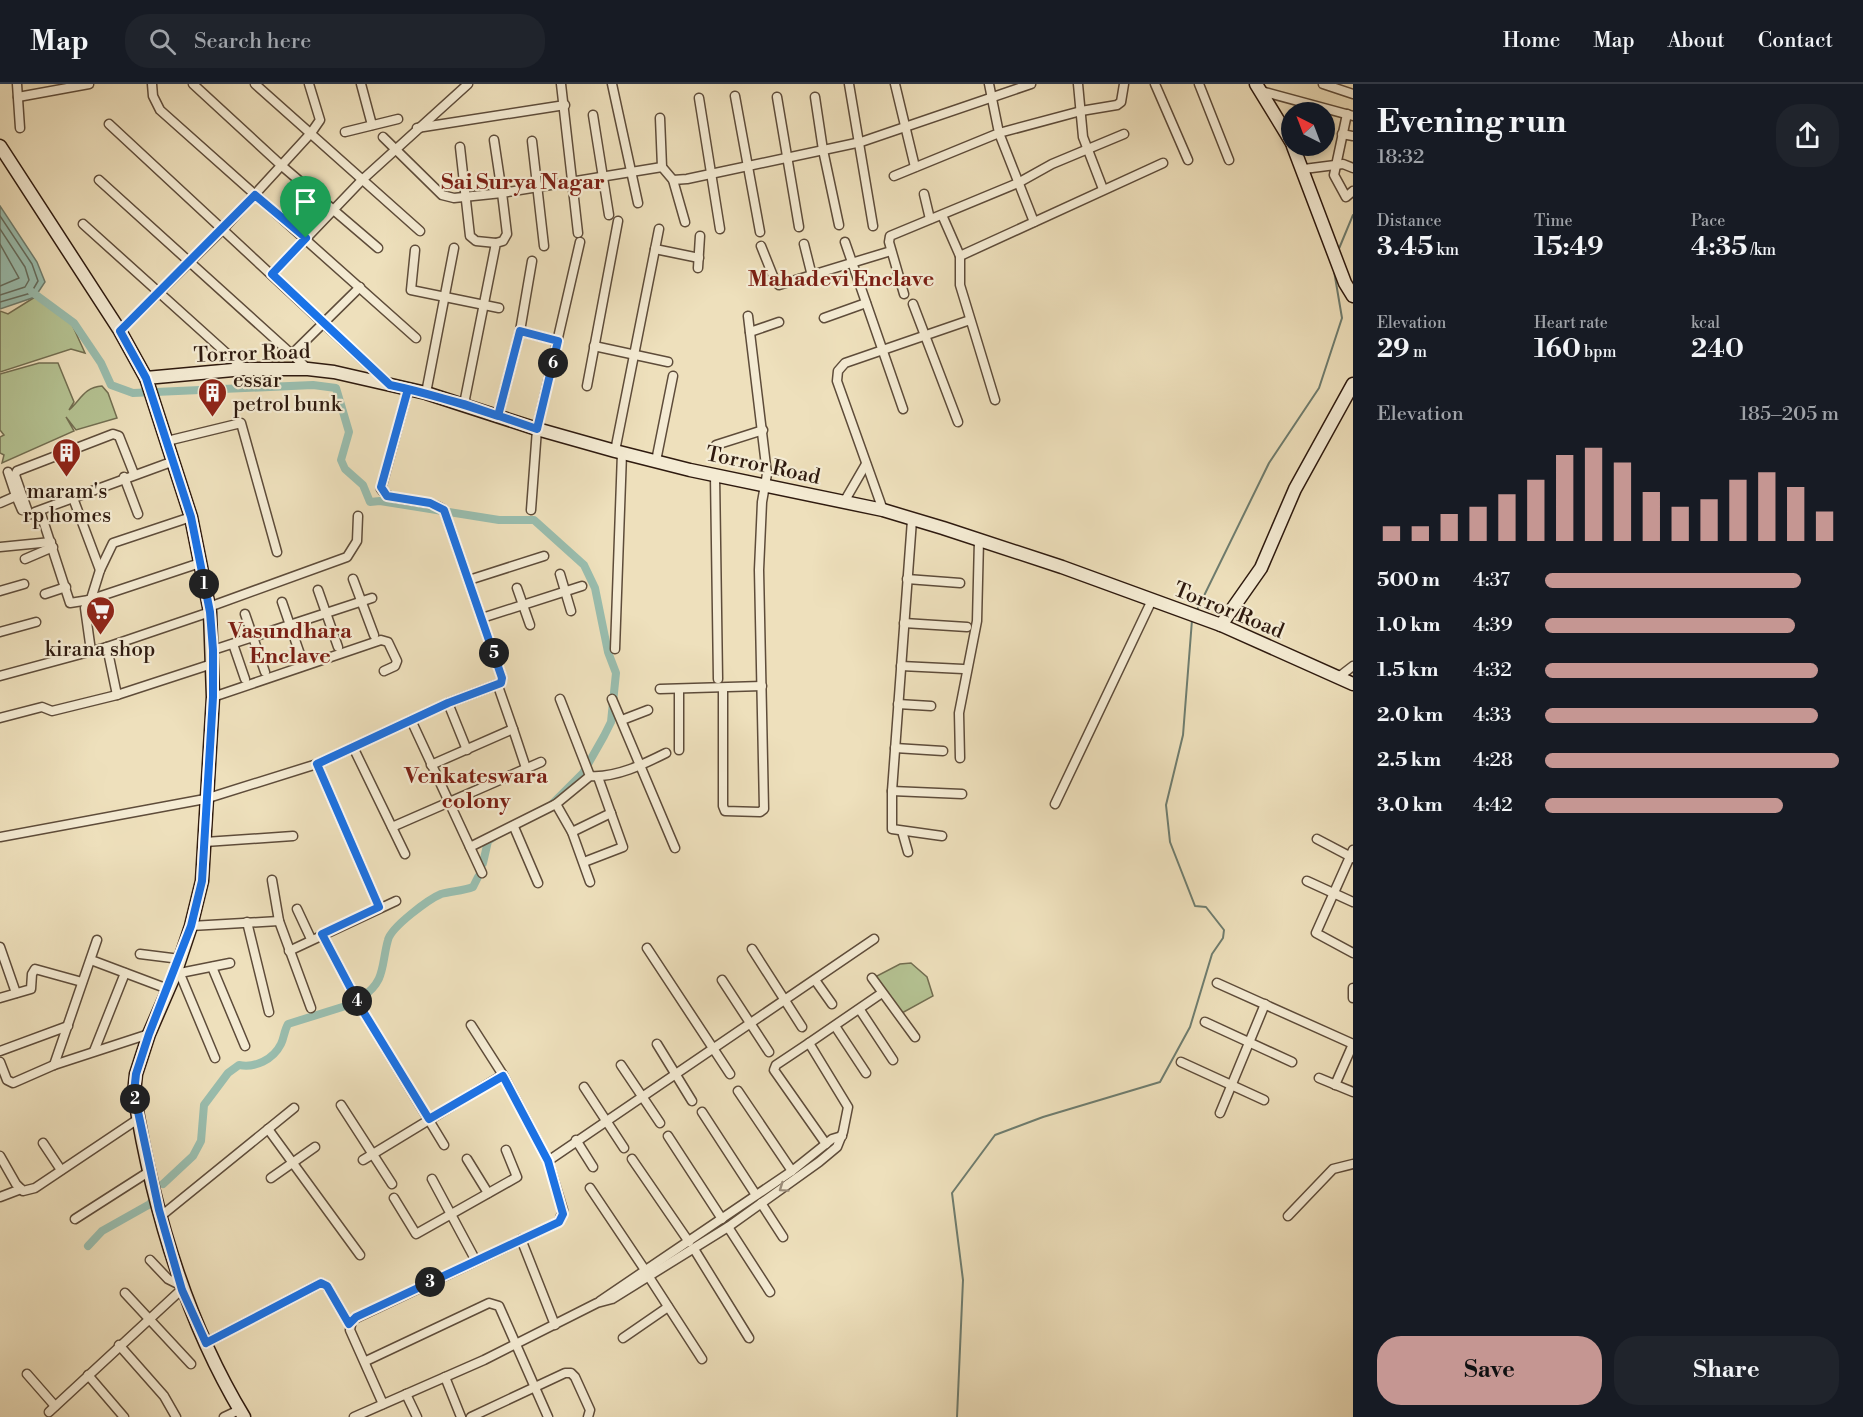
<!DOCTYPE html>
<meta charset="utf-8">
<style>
:root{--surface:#171b24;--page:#20242c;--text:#f1f3f6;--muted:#9ea1a6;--line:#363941;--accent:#c59692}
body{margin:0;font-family:"Libre Bodoni",serif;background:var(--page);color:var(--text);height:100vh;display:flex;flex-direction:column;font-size:22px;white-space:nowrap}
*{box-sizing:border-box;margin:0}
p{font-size:20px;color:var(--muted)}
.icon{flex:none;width:33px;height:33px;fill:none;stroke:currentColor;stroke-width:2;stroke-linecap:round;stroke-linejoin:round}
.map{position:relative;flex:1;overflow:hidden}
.details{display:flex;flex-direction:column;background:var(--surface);width:510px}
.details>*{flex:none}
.needle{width:39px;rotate:318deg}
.tools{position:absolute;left:1281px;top:18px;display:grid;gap:12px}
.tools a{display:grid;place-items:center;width:54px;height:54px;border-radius:50%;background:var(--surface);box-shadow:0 3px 9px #0003;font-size:30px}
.pin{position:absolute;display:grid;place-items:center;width:51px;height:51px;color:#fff;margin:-62px -26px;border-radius:50% 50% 50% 0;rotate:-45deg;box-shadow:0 0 6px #0007}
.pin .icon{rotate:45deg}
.km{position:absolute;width:30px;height:30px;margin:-15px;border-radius:50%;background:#222;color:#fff;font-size:16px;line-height:30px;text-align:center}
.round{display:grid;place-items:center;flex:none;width:63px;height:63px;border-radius:24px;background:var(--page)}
.summary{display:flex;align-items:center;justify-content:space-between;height:102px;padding:0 24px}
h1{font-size:33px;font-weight:700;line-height:45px}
.stats{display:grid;grid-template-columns:repeat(3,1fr);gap:9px;height:102px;padding:6px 24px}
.stats div{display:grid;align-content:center}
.stats b{font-size:26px;font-weight:700}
.stats small{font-size:16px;font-weight:400}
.stats p{font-size:16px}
.chart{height:168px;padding:12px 24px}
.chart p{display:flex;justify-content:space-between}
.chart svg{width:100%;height:108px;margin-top:6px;stroke:var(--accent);stroke-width:6}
.button{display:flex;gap:12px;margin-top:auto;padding:12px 24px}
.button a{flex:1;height:69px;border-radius:24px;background:var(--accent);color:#111;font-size:24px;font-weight:700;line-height:69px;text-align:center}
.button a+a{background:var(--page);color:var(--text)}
ul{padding:0 24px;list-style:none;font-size:20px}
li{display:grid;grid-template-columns:96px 72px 1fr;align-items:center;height:45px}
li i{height:15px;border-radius:8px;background:var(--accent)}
header{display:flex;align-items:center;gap:36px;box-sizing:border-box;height:84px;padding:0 30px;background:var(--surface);border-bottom:2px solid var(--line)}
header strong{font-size:28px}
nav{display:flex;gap:33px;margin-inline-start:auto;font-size:21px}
.search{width:420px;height:54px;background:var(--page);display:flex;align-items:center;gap:15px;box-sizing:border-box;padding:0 21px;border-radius:24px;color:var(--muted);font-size:22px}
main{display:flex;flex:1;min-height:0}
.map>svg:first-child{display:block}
.green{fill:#b5c393;stroke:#726e51;stroke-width:1.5}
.water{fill:#99bdae;stroke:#6e7c6e;stroke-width:1.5}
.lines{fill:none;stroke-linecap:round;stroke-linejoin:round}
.shore{stroke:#646c5e;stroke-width:1.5}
.stream{stroke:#6e7c6e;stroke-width:2}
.canal{stroke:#99bdae;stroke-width:8}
.street-casing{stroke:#5e4c3a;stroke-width:11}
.secondary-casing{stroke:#2e1a0f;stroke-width:15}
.street{stroke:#f4ebd3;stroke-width:8}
.secondary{stroke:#f4ebd3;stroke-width:12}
.oneway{stroke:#9b8d7b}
.route-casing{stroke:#fff;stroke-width:12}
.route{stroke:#1a73e8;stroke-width:8}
.labels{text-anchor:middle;stroke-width:4.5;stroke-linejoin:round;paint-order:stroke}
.street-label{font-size:21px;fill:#2e1a0f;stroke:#f4ebd3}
.poi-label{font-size:21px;fill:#2e1a0f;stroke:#f4ebd3}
.neighbourhood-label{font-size:22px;font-weight:bold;fill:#7a1f14;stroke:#f4ebd3}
</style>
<header>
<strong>Map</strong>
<div class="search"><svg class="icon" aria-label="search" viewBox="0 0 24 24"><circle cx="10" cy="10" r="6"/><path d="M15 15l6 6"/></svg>Search here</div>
<nav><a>Home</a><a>Map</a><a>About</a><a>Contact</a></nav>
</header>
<main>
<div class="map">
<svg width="1353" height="1333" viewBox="0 0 1353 1333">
<rect width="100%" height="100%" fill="#eee0bc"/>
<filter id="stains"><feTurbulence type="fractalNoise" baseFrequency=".00333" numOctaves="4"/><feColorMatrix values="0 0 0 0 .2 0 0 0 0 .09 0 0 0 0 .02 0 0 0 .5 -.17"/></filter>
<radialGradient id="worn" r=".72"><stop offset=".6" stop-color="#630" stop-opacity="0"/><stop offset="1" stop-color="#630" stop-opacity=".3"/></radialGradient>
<g class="green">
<polygon points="35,213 70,236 85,269 71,265 0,288 0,227 8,230"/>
<path d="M39,279H58L74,318L69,326C80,317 84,303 102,302L108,309L117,334L76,346L66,333L74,347L2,379L4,371L0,369V353L4,351L0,346V290Z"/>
<polygon points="911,879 927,893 933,912 902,929 875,893 900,880"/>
</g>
<polygon class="water" points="0,122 37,178 45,198 35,213 0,225"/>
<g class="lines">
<g class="shore">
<polyline points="0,132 32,180 38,197 31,209 0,218"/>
<polyline points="0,145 25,183 29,196 25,203 0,211"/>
<polyline points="0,160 19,194 0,202"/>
</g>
<g class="stream">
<polyline points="1338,167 1353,131"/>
<polyline points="1197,526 1269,379 1319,304 1342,234 1333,181"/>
<polyline points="957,1333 963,1196 952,1109 995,1051 1043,1033 1160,998 1190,943 1212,870 1223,854 1224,846 1206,823 1195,822 1170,758 1166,721 1183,651 1192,536"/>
</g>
<g class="canal">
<polyline points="32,208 74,239 101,279 111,301 133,309 313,301 336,304 349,348 341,376 345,385 363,401 370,418 380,417 499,436 534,436 584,481 595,504 608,568 616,589 611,638 604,652 583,689 552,720"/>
<polyline points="483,779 488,757 494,753"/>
<path d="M362,913C386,897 381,881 388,856C391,843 429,815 441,810C451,807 463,807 473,803L478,793"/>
<path d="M163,1100L193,1072L201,1057L204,1021L228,989L239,981C255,984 273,976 281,960C284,954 284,947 288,940L352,920"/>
<polyline points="88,1162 102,1147 150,1120 154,1113"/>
</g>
<defs>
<g id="street">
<polyline points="17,0 20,44"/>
<polyline points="152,0 153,12 160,26 416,254"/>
<polyline points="193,0 282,82 378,164"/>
<polyline points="255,0 420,147"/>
<polyline points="361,0 372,41"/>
<polyline points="561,0 578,149"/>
<polyline points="612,0 638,119"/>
<polyline points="849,0 873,142"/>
<polyline points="895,0 915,83"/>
<polyline points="1078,0 1083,53 1103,105"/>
<polyline points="1155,0 1188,76"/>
<polyline points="1199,0 1229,76"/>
<polyline points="1323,0 1353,10"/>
<polyline points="1261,7 1353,32"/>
<polyline points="735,12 760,148"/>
<polyline points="18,13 89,0"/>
<polyline points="777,13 799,143"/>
<polyline points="815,13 823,66 839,141"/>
<polyline points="699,14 720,145"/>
<polyline points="1347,30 1334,91 1346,113 1353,107"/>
<polyline points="593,31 609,131"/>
<polyline points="660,34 662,83 673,96 687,95 861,58 1031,0"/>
<polyline points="109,40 390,301"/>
<polyline points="417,44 565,21"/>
<polyline points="345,48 398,35"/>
<polyline points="1342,50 1353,52"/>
<polyline points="383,53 442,111 454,114 502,109 494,56"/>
<polyline points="532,57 544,162"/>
<polyline points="1308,62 1310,62"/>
<polyline points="460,63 470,152 476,157 496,159"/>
<polyline points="1304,85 1343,80 1353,84"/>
<polyline points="894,92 999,49 989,0"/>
<polyline points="99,96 308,285"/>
<polyline points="673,96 685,138"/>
<polyline points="924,110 930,135"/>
<polyline points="942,131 960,172 960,201 995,316"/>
<polyline points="1034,138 999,49 1081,27 1117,21 1121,18 1124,0"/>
<polyline points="83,140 244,285"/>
<polyline points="845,158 903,325"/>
<polyline points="804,160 812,192"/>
<polyline points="761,162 775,197 779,201 891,167"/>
<polyline points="655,165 699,174"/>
<polyline points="415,166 411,206 499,224"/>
<polyline points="960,172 1163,79"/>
<polyline points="698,184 700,152"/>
<polyline points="272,190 362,96 468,0"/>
<polyline points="904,210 889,158 890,152 1018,99 1052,80 1124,50"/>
<polyline points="913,220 958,338"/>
<polyline points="824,234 866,219"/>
<polyline points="120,247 224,144 311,49 320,36 309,0"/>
<polyline points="520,247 558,257"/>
<polyline points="750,248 779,238"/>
<polyline points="594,262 668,278"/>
<polyline points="292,270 360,203"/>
<polyline points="587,302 618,137"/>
<polyline points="426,309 454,164"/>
<polyline points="464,320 496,159 503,157 507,150 502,109 662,83"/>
<polyline points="498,332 520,247 532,177"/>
<polyline points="167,357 241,339 277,468"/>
<polyline points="716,361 763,346"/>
<polyline points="615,367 659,145"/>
<polyline points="656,377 673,292"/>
<polyline points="8,388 16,412"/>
<polyline points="715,391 718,595"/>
<polyline points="124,393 138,430"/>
<polyline points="844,418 866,380"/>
<polyline points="0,419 16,412 22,426"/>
<polyline points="531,426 537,345 580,158"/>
<polyline points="883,426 837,297 838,287 845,279 970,236"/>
<polyline points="40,427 70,519 89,516 200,479"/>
<polyline points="35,428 73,414"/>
<polyline points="29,431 15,391 17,387 113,350 119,352 134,390"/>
<polyline points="912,436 892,707 892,745 942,752"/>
<polyline points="0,463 51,458"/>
<polyline points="25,475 53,463"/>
<polyline points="100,486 73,414 174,377"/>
<polyline points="560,490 571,527"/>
<polyline points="353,495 374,551"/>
<polyline points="907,495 960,499"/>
<polyline points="469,496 544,472"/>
<polyline points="517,504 530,541"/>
<polyline points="318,506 338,563"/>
<polyline points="0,507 24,500"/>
<polyline points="45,510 66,503"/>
<polyline points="91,515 100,486 113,459 191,433"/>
<polyline points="89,516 85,524 91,567"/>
<polyline points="282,518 302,576"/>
<polyline points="209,523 347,473 357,457 358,432"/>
<polyline points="245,530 265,588"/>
<polyline points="482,534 582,502"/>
<polyline points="904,539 967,543"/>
<polyline points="0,548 36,538"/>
<polyline points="233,560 245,595"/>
<polyline points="107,563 117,611 212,580"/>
<polyline points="615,565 622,369"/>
<polyline points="213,566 372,514"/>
<polyline points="901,582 963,585"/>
<polyline points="0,592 107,563 210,528"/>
<polyline points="1340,592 1353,582"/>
<polyline points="498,602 513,645"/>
<polyline points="723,604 723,722 725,727 760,728 764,725 759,486 762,418 767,390 748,232"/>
<polyline points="660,605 762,602"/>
<polyline points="679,605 679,666"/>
<polyline points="213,613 381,556 388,558 397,577 395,582 384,587"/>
<polyline points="560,615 590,692"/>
<polyline points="612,615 675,764"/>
<polyline points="448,619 467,666"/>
<polyline points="898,620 931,622"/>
<polyline points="0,634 42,623 52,627 117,611"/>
<polyline points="411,636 482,789"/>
<polyline points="622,636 648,626"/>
<polyline points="353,663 405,770"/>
<polyline points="895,664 943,667"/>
<polyline points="960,674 959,629 977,537 979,456"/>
<polyline points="317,680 379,823"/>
<polyline points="431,681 513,645 526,684"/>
<polyline points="892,707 962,710"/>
<polyline points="556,720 572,748 590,798"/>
<polyline points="1055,720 1152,516"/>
<polyline points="392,743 541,678"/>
<polyline points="514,743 538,799"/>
<polyline points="902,747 908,768"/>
<polyline points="572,748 611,729"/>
<path d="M0,753L205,715L317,680L448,619L501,599L502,594L444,426C428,413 390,420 381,405L408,305"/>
<polyline points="1317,755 1353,774"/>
<polyline points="205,758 293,752"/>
<path d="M470,763L556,720L590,692C616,694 644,680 666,669"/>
<polyline points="1353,766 1316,849 1353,869"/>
<polyline points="584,778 623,763 598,693"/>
<polyline points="272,796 279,837 311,924"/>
<polyline points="1307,797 1353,818"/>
<polyline points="297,825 311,855"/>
<polyline points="247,838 269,928"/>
<polyline points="191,842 279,837"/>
<polyline points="322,850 361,924 444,1061"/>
<polyline points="0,863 16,909"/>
<polyline points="647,864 730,990"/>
<polyline points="752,865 802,943"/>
<polyline points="289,867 396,817"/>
<polyline points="140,870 180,875"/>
<polyline points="91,876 168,905"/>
<polyline points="212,883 245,962"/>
<polyline points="175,890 230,879"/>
<polyline points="180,890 215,974"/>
<polyline points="872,894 915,953"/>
<polyline points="722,896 769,968"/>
<polyline points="815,896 832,920"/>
<polyline points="1217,899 1353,960"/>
<polyline points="1353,904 1353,914"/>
<polyline points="0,914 31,905 32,890 35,885 82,898"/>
<polyline points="860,926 893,976"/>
<polyline points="1205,938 1292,978"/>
<polyline points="471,941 503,991 548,1077"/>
<polyline points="835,942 866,989"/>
<polyline points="809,959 776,981 774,986 826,1060"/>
<polyline points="657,960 692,1017"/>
<polyline points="0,967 68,942"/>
<polyline points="94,967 125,889"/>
<polyline points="0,978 7,996 13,999 54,981 149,950"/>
<polyline points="1181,978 1264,1016"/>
<polyline points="54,981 97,856"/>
<polyline points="621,981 660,1039"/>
<polyline points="1319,994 1353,1008"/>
<polyline points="1335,1001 1353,960"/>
<polyline points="584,1003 624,1064"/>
<polyline points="738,1007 792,1087"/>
<polyline points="341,1021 392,1100"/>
<polyline points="702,1028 756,1111"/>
<polyline points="1220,1029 1265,920"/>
<polyline points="268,1045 360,1171"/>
<polyline points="668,1052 722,1135"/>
<polyline points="576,1056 593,1083"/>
<polyline points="43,1059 61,1086"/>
<polyline points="0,1072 16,1100 23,1107 35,1104 138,1035"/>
<polyline points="467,1075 488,1109"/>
<polyline points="632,1075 689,1158"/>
<polyline points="363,1076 503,991"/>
<polyline points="271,1094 315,1063"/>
<polyline points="432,1095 476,1177"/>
<polyline points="590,1104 645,1186"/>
<polyline points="0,1113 21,1105"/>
<polyline points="394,1114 416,1150 517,1093 506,1066"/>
<polyline points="761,1119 783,1153"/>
<polyline points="161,1132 294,1024"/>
<polyline points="1288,1132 1333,1085 1353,1080"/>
<polyline points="75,1135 150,1087"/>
<polyline points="728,1143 770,1208"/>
<polyline points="521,1155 555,1241"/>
<polyline points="694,1165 749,1254"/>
<polyline points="150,1176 168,1195 180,1201"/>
<polyline points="649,1193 702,1275"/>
<polyline points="125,1209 191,1280"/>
<polyline points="600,1217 792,1087 832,1055 842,1052"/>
<polyline points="623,1254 668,1223"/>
<polyline points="206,1259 321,1199 327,1202 349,1240"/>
<polyline points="119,1261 164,1312 176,1333"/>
<polyline points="366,1277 489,1219 499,1222 548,1333"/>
<polyline points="27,1290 55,1322"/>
<polyline points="88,1291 124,1333"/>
<polyline points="445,1293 461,1333"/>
<polyline points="406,1310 417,1333"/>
<polyline points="383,1320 350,1246 352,1236 559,1138 563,1126 548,1077 874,855"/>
<polyline points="49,1328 181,1206"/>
<polyline points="224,1333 239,1326"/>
<polyline points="354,1333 484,1276 597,1219 612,1215 728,1143 819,1078 837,1063 843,1048 848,1023 809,959 882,909"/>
<polyline points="471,1333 565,1289 571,1289 575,1293 590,1326 588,1333"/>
</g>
<g id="secondary">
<polyline points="1256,0 1292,59"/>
<path d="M0,62L120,247L146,294L191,433L210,528L213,613L202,797L191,842L175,890L149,950L136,990L134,1009C152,1121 184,1234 244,1333"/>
<polyline points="1293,62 1345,199 1353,212"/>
<polyline points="146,294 244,285 308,285 334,288 426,309 537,345 615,367 690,386 883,426 943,444 1062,483 1221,541 1353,600"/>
<polyline points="1221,541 1261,484 1295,405 1353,300"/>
</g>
</defs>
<use href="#street" class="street-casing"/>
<use href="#secondary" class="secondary-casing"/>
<use href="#street" class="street"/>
<use href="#secondary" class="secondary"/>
</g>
<defs><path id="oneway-chevron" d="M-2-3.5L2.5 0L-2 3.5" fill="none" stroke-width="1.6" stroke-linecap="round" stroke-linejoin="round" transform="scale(1.5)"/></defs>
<use class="oneway" href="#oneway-chevron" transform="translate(783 1104) rotate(145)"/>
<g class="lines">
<defs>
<path id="route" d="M306,154L255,111L120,247L146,294L191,433L210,528L213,566V613L202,797L191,842L149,950L136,990L134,1009L159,1126L182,1206L206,1259L321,1199L327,1202L349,1240L356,1233L559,1138L563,1130L548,1077L503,992L429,1035L361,924L322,850L379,823L317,680L448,619L501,599L502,594L444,426L430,419L387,412L381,403L408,305L464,320L537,345L558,257L520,247L498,332C463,320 427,309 390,301L272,190L306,154"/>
</defs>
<use href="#route" class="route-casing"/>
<use href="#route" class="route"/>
</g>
<defs>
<symbol id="building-pin" viewBox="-11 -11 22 30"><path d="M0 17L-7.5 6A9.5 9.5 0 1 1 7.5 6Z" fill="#8f2418" stroke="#f4ebd3"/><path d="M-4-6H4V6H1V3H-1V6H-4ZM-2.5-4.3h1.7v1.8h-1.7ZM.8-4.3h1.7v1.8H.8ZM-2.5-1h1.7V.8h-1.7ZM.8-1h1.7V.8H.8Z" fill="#fff"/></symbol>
<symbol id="supermarket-pin" viewBox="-11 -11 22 30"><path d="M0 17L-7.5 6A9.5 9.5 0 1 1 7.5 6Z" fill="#8f2418" stroke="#f4ebd3"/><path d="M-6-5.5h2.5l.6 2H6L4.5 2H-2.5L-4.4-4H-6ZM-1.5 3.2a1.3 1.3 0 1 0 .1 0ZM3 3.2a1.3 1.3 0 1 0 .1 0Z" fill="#fff"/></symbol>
</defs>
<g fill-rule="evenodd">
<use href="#building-pin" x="196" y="292" width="33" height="45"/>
<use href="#building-pin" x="50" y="352" width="33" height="45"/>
<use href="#supermarket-pin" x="84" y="510" width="33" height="45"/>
</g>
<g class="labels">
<g class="street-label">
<text transform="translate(252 269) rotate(-2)" y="7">Torror Road</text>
<text transform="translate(763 381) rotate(12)" y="7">Torror Road</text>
<text transform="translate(1229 526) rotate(22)" y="7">Torror Road</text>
</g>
<g class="poi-label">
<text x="233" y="303" text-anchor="start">essar<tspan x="233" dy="24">petrol bunk</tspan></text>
<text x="67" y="414">maram's<tspan x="67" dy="24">rp homes</tspan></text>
<text x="100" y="572">kirana shop</text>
</g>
<g class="neighbourhood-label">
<text x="523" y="105">Sai Surya Nagar</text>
<text x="841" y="202">Mahadevi Enclave</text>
<text x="290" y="554">Vasundhara<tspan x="290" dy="25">Enclave</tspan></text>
<text x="476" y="699">Venkateswara<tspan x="476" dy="25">colony</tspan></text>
</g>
</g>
<rect width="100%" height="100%" filter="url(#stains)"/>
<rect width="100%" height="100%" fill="url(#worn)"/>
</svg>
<div class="tools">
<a><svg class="needle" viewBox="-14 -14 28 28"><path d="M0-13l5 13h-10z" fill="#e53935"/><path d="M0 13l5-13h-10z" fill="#9ea1a6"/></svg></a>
</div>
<div class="pin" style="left:306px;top:154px;background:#1e9e55"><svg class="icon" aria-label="arrive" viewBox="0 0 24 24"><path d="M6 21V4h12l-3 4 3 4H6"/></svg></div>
<b class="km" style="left:204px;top:500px">1</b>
<b class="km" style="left:135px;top:1015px">2</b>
<b class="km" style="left:430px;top:1198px">3</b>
<b class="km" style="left:357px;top:917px">4</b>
<b class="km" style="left:494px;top:569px">5</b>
<b class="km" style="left:553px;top:279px">6</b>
</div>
<section class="details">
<div class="summary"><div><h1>Evening run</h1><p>18:32</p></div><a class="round"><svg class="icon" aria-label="share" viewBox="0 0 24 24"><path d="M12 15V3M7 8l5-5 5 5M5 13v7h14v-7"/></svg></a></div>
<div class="stats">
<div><p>Distance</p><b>3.45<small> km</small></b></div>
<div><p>Time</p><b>15:49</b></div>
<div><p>Pace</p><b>4:35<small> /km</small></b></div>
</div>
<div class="stats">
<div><p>Elevation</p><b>29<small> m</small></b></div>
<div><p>Heart rate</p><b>160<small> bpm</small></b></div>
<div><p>kcal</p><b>240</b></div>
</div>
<div class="chart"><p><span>Elevation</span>185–205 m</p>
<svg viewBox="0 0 160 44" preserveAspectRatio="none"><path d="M5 44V38M15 44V38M25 44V33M35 44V30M45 44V25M55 44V19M65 44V9M75 44V6M85 44V12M95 44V24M105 44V30M115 44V27M125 44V19M135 44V16M145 44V22M155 44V32"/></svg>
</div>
<ul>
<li><b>500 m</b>4:37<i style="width:87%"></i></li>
<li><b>1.0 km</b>4:39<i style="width:85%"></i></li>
<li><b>1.5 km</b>4:32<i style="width:93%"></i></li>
<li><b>2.0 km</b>4:33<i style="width:93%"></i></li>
<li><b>2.5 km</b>4:28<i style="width:100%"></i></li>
<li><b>3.0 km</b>4:42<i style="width:81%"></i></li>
</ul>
<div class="button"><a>Save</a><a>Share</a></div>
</section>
</main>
